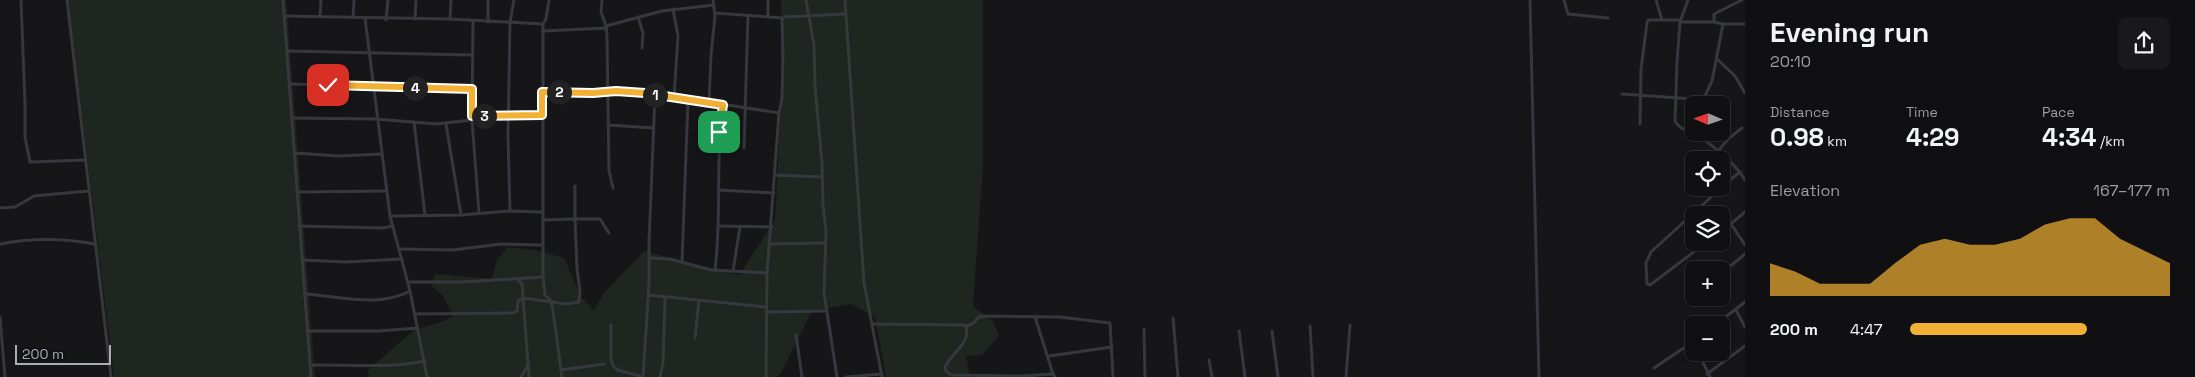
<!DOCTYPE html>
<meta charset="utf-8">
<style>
:root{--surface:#101012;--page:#19191b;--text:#f1f3f6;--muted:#9c9d9f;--line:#303032;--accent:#f2b134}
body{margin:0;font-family:"Space Grotesk",sans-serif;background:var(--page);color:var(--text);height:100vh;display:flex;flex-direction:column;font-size:19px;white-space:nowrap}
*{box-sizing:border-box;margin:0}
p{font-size:16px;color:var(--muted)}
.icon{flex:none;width:28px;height:28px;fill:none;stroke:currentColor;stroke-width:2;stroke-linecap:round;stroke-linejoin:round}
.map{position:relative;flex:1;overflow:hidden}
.side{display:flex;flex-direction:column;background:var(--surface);width:450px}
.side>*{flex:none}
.needle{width:32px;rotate:272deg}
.controls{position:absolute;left:1685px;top:96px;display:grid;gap:10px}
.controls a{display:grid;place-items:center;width:45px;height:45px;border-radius:8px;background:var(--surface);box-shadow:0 1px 4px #0004,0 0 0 1px var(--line);font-size:25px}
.scale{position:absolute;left:15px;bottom:12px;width:96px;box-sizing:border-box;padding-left:5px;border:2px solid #a8adb8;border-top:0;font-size:14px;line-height:18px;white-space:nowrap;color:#a8adb8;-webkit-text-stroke:4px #111113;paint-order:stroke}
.pin{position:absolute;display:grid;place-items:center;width:42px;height:42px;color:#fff;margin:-21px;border-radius:10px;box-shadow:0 2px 8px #0006}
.km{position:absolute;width:25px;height:25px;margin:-12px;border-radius:50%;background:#222;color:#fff;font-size:14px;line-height:25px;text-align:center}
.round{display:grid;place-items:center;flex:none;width:52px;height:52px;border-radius:8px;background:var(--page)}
.summary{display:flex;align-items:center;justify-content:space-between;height:85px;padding:0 25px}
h1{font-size:28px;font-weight:700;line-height:38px}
.metrics{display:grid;grid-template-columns:repeat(3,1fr);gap:8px;height:85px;padding:5px 25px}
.metrics div{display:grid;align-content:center}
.metrics b{font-size:25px;font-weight:700}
.metrics small{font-size:14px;font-weight:400}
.metrics p{font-size:14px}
.chart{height:140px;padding:10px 25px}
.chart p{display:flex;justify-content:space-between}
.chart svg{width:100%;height:90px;margin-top:5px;fill:var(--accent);opacity:.7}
ul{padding:0 25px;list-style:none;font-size:16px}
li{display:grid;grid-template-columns:80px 60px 1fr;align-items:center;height:38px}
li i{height:12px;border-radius:6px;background:var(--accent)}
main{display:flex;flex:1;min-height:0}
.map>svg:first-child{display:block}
.green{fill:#1e261f}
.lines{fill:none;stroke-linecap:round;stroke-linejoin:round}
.street{stroke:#37383d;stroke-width:3}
.route-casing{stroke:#fff;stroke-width:10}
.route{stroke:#f2b134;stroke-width:6}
</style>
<main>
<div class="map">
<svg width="1745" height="377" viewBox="0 0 1745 377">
<rect width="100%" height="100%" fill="#161618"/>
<g class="green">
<polygon points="68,0 286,0 315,377 114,377"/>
<polygon points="781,0 983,0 983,166 973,306 993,321 999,336 982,355 966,356 970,377 886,377 875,317 851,304 812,311 781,373 777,377 369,377 367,371 414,330 444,321 453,315 443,296 431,285 435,274 492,279 497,260 508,247 540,251 564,258 581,297 594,310 604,293 644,251 739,275 775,220 781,104"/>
</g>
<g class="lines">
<g class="street">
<polyline points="21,0 25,103 25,137 30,162 85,160"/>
<polyline points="67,0 111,377"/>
<polyline points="283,0 311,377"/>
<polyline points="602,0 601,12 606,26 607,37 609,171 613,188"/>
<polyline points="768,0 768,16"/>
<polyline points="806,0 814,45 815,86 822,163 823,206 826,230 824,293 837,377"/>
<polyline points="845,0 864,283 882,377"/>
<polyline points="1530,0 1539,377"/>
<polyline points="1564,0 1568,14 1608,18"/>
<polyline points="1656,0 1662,20"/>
<path d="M1688,0L1680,22L1677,62L1675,121C1681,132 1690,129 1698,135C1715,148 1734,162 1745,180"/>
<polyline points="673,9 678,36 674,97"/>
<polyline points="715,13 783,18"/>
<polyline points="285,16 450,19 543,24 543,277 545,295 551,301 553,311 562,377"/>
<polyline points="320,17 321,0"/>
<polyline points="638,17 643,33 642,48"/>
<polyline points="353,18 354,0"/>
<polyline points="365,18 390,216 410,291 427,377"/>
<polyline points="415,19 416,0"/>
<polyline points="450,19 451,0"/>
<polyline points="386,20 388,0"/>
<polyline points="473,21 472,120 479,213"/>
<polyline points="488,22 488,0"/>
<polyline points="1680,22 1714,22 1723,24 1745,24"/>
<polyline points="1714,22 1714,14 1742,0"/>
<polyline points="543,24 546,19 549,0"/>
<polyline points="606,26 662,11 714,5"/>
<polyline points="543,31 607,28"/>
<polyline points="287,51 471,55"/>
<polyline points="1717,59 1735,76 1745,93"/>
<polyline points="290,84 472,89"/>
<path d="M542,92C579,93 618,90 655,95L649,242V284L643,377"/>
<polyline points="1622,94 1693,99 1704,98 1712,81 1723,24"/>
<polyline points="655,95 695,102 709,102 779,113"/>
<polyline points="709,102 711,55 715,16 713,0"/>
<polyline points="473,117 542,115"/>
<polyline points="293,118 376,119 436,124 472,120"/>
<polyline points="414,122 425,215"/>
<polyline points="446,124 461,215"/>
<polyline points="1640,124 1641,69 1647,23 1648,20 1681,20"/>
<polyline points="609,125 653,128"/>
<polyline points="744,148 748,15"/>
<polyline points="1719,150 1728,139 1742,128"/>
<polyline points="295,153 338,156 381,154"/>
<polyline points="775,175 823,177"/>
<polyline points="575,186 575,219 600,219 609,233"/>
<polyline points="1721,187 1740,172"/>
<polyline points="718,190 774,193"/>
<polyline points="298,192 386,191"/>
<polyline points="0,208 15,207 34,196 88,191"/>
<polyline points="510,211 508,136 510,22 514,0"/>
<polyline points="390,216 461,215 510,211 542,212"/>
<polyline points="1731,224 1745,245"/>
<polyline points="299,226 383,228 393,226"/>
<polyline points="718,226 772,227"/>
<polyline points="1721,232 1745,212"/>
<polyline points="1707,242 1650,285 1647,284 1646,263 1651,252 1721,188"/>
<path d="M0,244C32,238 63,238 94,244"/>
<polyline points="770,244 825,243"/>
<polyline points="400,249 453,250 501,244 541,245"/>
<polyline points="650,258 670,259 711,270 767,273"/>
<polyline points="302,260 346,262 402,259"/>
<polyline points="682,262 688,100"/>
<path d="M715,270C722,215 715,159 723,105"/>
<polyline points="733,271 740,227"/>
<polyline points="1721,274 1745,254"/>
<polyline points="518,280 522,284 529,377"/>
<polyline points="408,282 462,282 543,277"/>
<path d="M305,294C339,296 379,308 410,291"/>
<polyline points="648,295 766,307"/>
<polyline points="1736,310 1745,327"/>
<polyline points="766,312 825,311"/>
<polyline points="415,314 513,313 517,311 518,301 523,298 566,304 579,302 580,291 577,269 575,219 543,220"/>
<polyline points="0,317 5,377"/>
<polyline points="1035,317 1053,374"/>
<polyline points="1173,318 1178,377"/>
<path d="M872,324L965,325C973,342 951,353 945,367L946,371L951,375L1023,376L1053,374L1055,377"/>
<polyline points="611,325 611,358 613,366 618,370 643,377"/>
<polyline points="1715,325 1745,302"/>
<polyline points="967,326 972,324 980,316 1060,317 1110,323 1113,377"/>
<polyline points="1310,326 1313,377"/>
<polyline points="1144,329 1145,377"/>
<polyline points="307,331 379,331 418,328"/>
<polyline points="1239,331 1245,377"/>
<polyline points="1272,331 1278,377"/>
<polyline points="796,335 802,377"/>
<polyline points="695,338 699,300"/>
<polyline points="1698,352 1710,377"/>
<polyline points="1049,356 1112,347"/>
<polyline points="1209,360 1212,377"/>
<path d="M310,365C349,364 387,369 425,361"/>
<polyline points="1654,368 1694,341"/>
<polyline points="561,370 604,364"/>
<polyline points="1707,374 1745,346"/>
<polyline points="521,377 529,363"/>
<polyline points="660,377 663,363 665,297"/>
<polyline points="766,377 767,273 779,113 782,98 783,54 782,20 784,17 845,14"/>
<polyline points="846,377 882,374"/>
<polyline points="1346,377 1350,325"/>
</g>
</g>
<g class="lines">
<defs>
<polyline id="route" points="328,85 472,89 472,116 542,115 542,92 593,93 616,91 645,93 723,105 719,132"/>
</defs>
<use href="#route" class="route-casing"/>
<use href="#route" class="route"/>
</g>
</svg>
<div class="controls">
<a><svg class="needle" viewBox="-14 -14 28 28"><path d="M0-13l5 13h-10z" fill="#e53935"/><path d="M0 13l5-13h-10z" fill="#9c9d9f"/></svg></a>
<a><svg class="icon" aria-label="locate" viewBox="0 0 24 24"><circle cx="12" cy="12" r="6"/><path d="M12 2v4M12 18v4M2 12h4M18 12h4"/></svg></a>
<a><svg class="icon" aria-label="layers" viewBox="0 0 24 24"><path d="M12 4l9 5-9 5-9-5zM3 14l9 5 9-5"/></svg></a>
<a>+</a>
<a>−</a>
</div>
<div class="scale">200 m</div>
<div class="pin" style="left:719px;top:132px;background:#1e9e55"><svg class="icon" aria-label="arrive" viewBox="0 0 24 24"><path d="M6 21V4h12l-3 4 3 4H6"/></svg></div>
<div class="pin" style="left:328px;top:85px;background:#d93025"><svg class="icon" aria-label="check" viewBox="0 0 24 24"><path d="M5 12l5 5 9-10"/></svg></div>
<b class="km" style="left:655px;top:95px">1</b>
<b class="km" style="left:559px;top:92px">2</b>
<b class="km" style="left:484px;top:116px">3</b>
<b class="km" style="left:415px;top:88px">4</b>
</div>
<section class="side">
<div class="summary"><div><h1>Evening run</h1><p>20:10</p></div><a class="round"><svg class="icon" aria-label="share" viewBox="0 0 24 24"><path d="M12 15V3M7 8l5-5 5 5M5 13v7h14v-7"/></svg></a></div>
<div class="metrics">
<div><p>Distance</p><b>0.98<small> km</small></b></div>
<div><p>Time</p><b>4:29</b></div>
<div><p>Pace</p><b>4:34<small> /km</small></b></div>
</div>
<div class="chart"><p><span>Elevation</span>167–177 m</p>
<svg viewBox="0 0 160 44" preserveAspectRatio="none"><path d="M0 44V28L10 32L20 38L30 38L40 38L50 28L60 19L70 16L80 19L90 19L100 16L110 9L120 6L130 6L140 16L150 22L160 28V44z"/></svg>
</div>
<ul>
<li><b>200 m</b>4:47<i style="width:68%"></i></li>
</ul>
</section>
</main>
